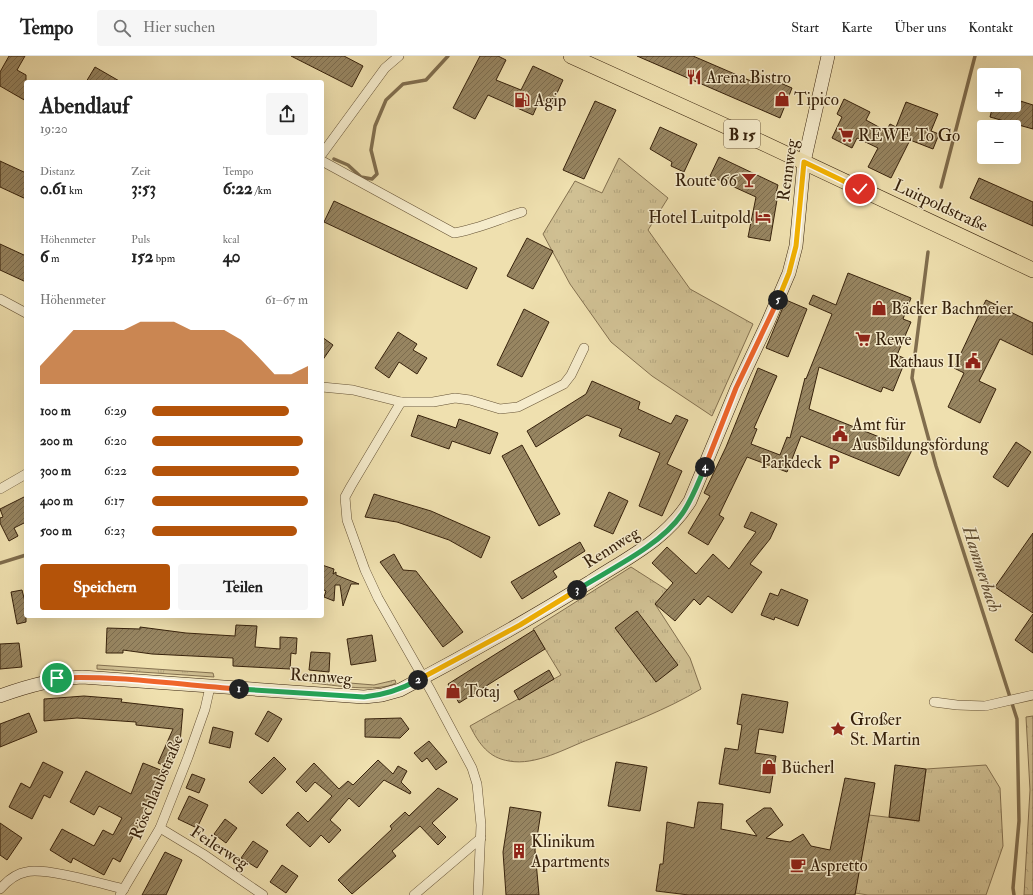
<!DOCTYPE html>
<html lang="de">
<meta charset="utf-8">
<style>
:root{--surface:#fff;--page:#f6f6f6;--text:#222;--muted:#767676;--line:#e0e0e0;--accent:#b45309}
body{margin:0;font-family:"IM FELL Double Pica",serif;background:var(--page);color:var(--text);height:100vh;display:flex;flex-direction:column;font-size:15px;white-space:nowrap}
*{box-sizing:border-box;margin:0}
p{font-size:13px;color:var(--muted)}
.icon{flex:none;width:22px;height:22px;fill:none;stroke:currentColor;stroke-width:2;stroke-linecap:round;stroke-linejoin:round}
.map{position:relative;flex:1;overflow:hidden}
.drawer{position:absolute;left:24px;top:24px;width:300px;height:538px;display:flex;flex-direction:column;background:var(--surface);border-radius:4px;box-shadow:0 4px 16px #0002}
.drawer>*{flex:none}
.controls{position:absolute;left:977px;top:12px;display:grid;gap:8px}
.controls a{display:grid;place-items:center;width:44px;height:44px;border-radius:4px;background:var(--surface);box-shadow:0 4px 16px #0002;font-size:20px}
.pin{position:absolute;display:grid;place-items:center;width:34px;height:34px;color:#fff;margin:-17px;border:2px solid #fff;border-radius:50%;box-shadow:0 1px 4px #0007}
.km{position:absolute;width:20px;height:20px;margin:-10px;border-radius:50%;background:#222;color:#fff;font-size:11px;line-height:20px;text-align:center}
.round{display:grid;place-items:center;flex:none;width:42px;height:42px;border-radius:4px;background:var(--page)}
.overview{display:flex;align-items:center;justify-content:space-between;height:68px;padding:0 16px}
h1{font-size:22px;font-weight:700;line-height:30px}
.figures{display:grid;grid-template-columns:repeat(3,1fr);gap:6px;height:68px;padding:4px 16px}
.figures div{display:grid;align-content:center}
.figures b{font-size:17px;font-weight:700}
.figures small{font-size:11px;font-weight:400}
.figures p{font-size:11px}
.chart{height:112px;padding:8px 16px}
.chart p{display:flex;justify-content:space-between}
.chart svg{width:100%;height:72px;margin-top:4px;fill:var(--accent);opacity:.7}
.button{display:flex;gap:8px;margin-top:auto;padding:8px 16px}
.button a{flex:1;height:46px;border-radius:4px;background:var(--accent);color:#fff;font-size:16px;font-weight:700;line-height:46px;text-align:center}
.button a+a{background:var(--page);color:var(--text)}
ul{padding:0 16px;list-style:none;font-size:13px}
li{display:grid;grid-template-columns:64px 48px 1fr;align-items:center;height:30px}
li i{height:10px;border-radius:5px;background:var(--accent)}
header{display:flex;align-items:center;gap:24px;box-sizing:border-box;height:56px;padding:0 20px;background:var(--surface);border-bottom:1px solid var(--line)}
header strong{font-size:19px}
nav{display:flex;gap:22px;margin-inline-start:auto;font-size:14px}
.search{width:280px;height:36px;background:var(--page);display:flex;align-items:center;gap:10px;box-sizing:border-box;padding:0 14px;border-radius:4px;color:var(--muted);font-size:15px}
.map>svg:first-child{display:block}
.grass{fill:url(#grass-tufts);stroke:#847150}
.park{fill:url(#park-crowns);stroke:#847150}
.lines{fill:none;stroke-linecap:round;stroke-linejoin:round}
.stream{stroke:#806d4d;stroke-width:3.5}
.building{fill:url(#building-hatch);stroke:#37220c}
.street-casing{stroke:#655235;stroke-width:10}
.secondary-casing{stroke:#37220c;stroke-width:14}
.primary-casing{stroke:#37220c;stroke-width:16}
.street{stroke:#f5ebcb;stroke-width:9}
.secondary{stroke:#f5ebcb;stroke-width:13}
.primary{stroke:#efe0af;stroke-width:15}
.split-1-casing{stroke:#fff;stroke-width:8}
.split-2-casing{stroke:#fff;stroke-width:8}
.split-3-casing{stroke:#fff;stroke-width:8}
.split-4-casing{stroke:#fff;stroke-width:8}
.split-5-casing{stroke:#fff;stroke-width:8}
.split-6-casing{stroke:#fff;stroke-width:8}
.split-1{stroke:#f0652b;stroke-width:5}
.split-2{stroke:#22a559;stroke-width:5}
.split-3{stroke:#f5b400;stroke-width:5}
.split-4{stroke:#22a559;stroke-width:5}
.split-5{stroke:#f0652b;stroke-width:5}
.split-6{stroke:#f5b400;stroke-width:5}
.labels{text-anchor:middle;stroke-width:3;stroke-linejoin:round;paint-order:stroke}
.shield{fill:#f5ebcb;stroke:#705e45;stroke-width:1}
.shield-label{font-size:16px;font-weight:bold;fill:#37220c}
.poi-label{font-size:17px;fill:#37220c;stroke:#f5ebcb;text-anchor:start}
.street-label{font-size:17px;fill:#37220c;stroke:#f5ebcb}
.water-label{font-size:18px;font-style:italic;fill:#614e32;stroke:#f5ebcb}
</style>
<header>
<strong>Tempo</strong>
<div class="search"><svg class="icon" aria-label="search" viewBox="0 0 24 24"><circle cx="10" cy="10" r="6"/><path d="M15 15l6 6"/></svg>Hier suchen</div>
<nav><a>Start</a><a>Karte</a><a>Über uns</a><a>Kontakt</a></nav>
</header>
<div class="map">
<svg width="1033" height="839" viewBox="0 0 1033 839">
<defs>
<pattern id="grass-tufts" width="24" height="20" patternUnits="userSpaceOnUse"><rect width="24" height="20" fill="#d0c093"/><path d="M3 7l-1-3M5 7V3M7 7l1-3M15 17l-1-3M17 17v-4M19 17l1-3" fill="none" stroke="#b3a57e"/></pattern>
<pattern id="park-crowns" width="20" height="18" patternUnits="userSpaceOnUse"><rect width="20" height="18" fill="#d0c093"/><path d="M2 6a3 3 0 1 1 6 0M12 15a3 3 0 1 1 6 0" fill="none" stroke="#b3a57e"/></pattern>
<pattern id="building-hatch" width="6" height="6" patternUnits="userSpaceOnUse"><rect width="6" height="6" fill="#978561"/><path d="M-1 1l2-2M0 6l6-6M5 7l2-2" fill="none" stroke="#7c6c4e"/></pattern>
</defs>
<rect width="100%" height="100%" fill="#efe0af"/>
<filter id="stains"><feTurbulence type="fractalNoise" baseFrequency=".005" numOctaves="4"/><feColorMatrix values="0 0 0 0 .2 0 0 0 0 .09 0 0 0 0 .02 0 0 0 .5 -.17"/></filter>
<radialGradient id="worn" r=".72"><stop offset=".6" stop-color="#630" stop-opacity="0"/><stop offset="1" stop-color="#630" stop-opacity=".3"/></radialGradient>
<g class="grass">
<polygon points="619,102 668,142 648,174 690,233 753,268 712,360 652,320 611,286 570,228 543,178 575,125 602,137"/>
<path d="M631,511L667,534L655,548L690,602L701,633C666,654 628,668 590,683C566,692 536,710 509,705C489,702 479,688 470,670L561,619L533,573Z"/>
<polygon points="97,609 213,617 214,621 97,613"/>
<path d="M313,624L374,629L395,624L396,627C377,637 334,629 312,627Z"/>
<polygon points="986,709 1000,732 1003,790 986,839 868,839 855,837 869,759 919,765 926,713"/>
</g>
<polygon class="park" points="1033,660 1033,839 1024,839 1030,734 1026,661"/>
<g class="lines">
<g class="stream">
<polyline points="334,103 348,109 361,121 372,123 377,118 371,94 375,70 386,44 403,28 426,24 448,0"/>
<polyline points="941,131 975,0"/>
<polyline points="928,196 912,322 936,410 1017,663 1019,765 1013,832 1014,839"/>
<polyline points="0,507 26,499"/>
</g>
</g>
<g class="building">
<polygon points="9,0 25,0 17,14 26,19 26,45 0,30 0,16"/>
<polygon points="291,0 344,0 363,10 352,31"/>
<polygon points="480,0 498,0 506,4 496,24 521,34 533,10 563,24 552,48 540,43 533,59 488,39 475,63 453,52"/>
<polygon points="637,0 693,0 751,25 755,16 792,32 780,62"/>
<polygon points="95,11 121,26 86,26"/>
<polygon points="844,43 870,56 866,64 886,75 890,68 896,71 906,46 938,58 931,75 939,78 933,93 910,84 891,122 868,111 878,92 857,82 852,92 832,82 842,61 837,58"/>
<polygon points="1014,43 1033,49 1033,73 990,61 993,49 1014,49"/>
<polygon points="595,45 616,54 584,123 563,114"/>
<polygon points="660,71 697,88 684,116 671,110 672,106 650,93"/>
<polygon points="719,101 778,129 776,137 778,138 770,185 748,181 756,141 710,120"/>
<polygon points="0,105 26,117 26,143 0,131"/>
<polygon points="979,122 1033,146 1033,170 970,142"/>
<polygon points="334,145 477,212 467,233 324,166"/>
<polygon points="527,182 553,195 533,233 507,220"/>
<polygon points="0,188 26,200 26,226 0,214"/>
<polygon points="848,217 911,242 903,263 911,266 897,299 906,303 893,335 883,331 881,336 819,311 809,353 912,394 899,420 801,380 787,416 747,401 719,459 724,462 708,489 688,477 710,440 704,437 726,391 758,312 777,320 754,372 757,373 751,388 780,399 787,381 790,382 805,322 806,323 832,258 809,248 813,239 836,249"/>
<polygon points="786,244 807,253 788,301 766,292"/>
<polygon points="986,244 1033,267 1033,299 1000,283 979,325 996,333 980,367 948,351 964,317 954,312"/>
<polygon points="524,253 549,266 522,321 497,309"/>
<polygon points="398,276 417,288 413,294 427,302 417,318 399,306 389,322 375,312"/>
<polygon points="322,281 333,289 322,305"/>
<polygon points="592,325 640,346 638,353 671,368 676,359 688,364 667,408 682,415 662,460 639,450 660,397 619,380 622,373 587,359 536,391 527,375 586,338"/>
<polygon points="418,359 456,372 459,363 498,377 490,398 452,385 449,393 411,380"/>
<polygon points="1016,386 1031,396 1008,431 993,421"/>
<polygon points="522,389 560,458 539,470 502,400"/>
<polygon points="609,436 628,445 613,478 594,470"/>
<polygon points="374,438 431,455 490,481 481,502 449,484 397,466 365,461"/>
<polygon points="26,440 26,466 14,472 18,480 9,485 0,467 0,462 3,461 0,453"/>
<polygon points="751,456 777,468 770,483 750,508 762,516 732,557 708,540 700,549 694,543 675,565 655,548 673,527 652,507 667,491 696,518 713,498 729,513 756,476 744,471"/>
<polygon points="1033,477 1033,557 995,531"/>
<polygon points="580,486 585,495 553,515 557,521 522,543 511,526"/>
<polygon points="394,498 403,514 416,515 463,576 443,591 380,506"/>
<polygon points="322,509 334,513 333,518 336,516 336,519 359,528 351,528 343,550 340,529 335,529 334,545 324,541 326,535 322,533"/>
<polygon points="781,533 808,544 798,570 775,561 774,564 761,559 770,537 778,540"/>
<polygon points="22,534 26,550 26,566 17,568 11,536"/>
<polygon points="637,555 678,609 656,626 615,572"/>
<polygon points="1033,558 1033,597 1015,584"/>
<polygon points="236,569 257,570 255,591 280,593 280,581 297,582 296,598 291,597 290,613 233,610 233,602 152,598 123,594 123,597 106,597 107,572 140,573 140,571 186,577 235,580"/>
<polygon points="534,574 545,593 459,647 448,628"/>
<polygon points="372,579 376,605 351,609 347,583"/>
<polygon points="19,587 22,611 0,613 0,588"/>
<polygon points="311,596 330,597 329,616 309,614"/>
<polygon points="549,614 554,623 519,644 514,635"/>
<polygon points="742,638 788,646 783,677 759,673 755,697 776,700 770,737 719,728 725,692 738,694 742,669 737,668"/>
<polygon points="84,640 122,643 121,646 183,653 180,687 169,712 158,707 173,673 136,669 136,666 77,662 44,665 44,643"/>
<polygon points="268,655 282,663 268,686 255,678"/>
<polygon points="29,657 37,676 0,691 0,668"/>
<polygon points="401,662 409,673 400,682 365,681 365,663"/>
<polygon points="213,671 233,676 230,692 209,687"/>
<polygon points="429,685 447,706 436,714 427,702 422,706 414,697"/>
<polygon points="274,701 286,713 262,738 249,726"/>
<polygon points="378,704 393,718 398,710 407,715 401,726 411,736 410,738 384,724 359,751 349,742 330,764 341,774 329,787 321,779 310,791 286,769 298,756 308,766 332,740 315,726 306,736 296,726 314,707 339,733 348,725 353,729"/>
<polygon points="43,706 63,716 50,742 44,739 32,763 9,751 21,727 30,732"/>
<polygon points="616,706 647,711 640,755 608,750"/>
<polygon points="143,707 163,715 151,746 120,806 113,802 104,819 73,802 71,807 50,794 62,773 94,790 103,774 113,779 122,762 99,750 94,759 70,746 86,715 131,738"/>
<polygon points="895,709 926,713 919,765 889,761"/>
<polygon points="192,718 205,723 199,737 186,732"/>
<polygon points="845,722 875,727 855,839 689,839 656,835 660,808 663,808 667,766 694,772 698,746 723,748 721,773 757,780 746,765 764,752 771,752 783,769 766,782 790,786 803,778 811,790 830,794"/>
<polygon points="438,732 458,743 432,767 446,781 438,789 420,770 392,795 396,800 352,838 338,824 392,773 390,770 405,756 409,760"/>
<polygon points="189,740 208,749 197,772 178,763"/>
<polygon points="510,751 541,756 535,794 539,839 506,839 503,796"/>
<polygon points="225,763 237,772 226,787 214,778"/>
<polygon points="0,767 22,782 7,804 0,799"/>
<polygon points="253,785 268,795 257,812 241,802"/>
<polygon points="165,796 182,804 166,839 142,839"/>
<polygon points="282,809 298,820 286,837 270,826"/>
</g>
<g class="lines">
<defs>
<g id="street">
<polyline points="322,98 385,12 399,0"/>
<path d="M322,105L454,177C478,173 499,163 522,156"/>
<polyline points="0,243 26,257"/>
<polyline points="322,331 353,334 401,346 433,346 455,342 470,344 500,353 518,351 564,328 571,319 584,292"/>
<polyline points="401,346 351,430 345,441 347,464 365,514 378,542 431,635 472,712 477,728 481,769 478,839"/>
<polyline points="0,433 26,418"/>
<polyline points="934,646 957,649 985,650 1033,639"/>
<polyline points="160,772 203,798 263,839"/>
<path d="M0,833C7,825 15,818 26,816C45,811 102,828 124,833"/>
<polyline points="120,839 160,772 188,701 205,653 210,631"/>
<polyline points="414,839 481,782"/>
</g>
<path id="secondary" d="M0,640C27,630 53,623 82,621L364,641L382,639L400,634C465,600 528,564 590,526C627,502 666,484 690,445L737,332L768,266L789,217L796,190L804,106L828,0"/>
<polyline id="primary" points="571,0 763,87 1033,214"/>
</defs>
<use href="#street" class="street-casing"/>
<use href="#secondary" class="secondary-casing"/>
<use href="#primary" class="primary-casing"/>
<use href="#street" class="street"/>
<use href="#secondary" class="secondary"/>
<use href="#primary" class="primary"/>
</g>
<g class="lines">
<defs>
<path id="split-1" d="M57,622C118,619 179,629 239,633"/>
<path id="split-2" d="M239,633L364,641C385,639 400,634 418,624"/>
<polyline id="split-3" points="418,624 520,569 577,534"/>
<path id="split-4" d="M577,534C610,513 660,490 682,458C692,444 698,427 705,411"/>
<polyline id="split-5" points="705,411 736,332 778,244"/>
<polyline id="split-6" points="778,244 789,217 796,190 804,106 860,133"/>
</defs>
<use href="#split-1" class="split-1-casing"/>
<use href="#split-2" class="split-2-casing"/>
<use href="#split-3" class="split-3-casing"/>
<use href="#split-4" class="split-4-casing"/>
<use href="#split-5" class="split-5-casing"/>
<use href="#split-6" class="split-6-casing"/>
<use href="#split-1" class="split-1"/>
<use href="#split-2" class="split-2"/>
<use href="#split-3" class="split-3"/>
<use href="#split-4" class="split-4"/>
<use href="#split-5" class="split-5"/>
<use href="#split-6" class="split-6"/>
</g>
<defs>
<symbol id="restaurant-bare" viewBox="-9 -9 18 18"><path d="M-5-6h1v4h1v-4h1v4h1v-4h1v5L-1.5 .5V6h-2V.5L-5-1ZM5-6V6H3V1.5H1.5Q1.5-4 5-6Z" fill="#8f2418" stroke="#f5ebcb" stroke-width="2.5" paint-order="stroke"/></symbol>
<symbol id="shop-bare" viewBox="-9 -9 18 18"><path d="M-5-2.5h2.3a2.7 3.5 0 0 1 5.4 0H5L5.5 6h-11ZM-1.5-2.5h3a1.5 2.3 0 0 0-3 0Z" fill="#8f2418" stroke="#f5ebcb" stroke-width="2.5" paint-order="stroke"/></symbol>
<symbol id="fuel-bare" viewBox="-9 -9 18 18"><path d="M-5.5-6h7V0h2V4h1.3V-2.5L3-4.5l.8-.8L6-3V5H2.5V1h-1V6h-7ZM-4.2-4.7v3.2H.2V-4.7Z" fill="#8f2418" stroke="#f5ebcb" stroke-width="2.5" paint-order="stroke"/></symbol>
<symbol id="supermarket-bare" viewBox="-9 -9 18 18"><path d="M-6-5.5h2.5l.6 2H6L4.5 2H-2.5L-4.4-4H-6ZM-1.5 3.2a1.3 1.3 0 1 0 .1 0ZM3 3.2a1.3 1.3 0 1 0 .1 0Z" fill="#8f2418" stroke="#f5ebcb" stroke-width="2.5" paint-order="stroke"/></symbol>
<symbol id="bar-bare" viewBox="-9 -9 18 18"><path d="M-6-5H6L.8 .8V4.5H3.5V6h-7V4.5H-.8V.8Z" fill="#8f2418" stroke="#f5ebcb" stroke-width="2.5" paint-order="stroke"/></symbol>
<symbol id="hotel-bare" viewBox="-9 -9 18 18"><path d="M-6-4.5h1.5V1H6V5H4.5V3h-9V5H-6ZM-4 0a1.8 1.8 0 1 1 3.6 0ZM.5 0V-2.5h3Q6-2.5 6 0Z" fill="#8f2418" stroke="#f5ebcb" stroke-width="2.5" paint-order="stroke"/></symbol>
<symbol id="civic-bare" viewBox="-9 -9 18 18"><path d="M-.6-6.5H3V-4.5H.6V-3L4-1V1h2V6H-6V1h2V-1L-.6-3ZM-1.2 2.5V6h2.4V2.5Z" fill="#8f2418" stroke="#f5ebcb" stroke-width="2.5" paint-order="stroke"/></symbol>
<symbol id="parking-bare" viewBox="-9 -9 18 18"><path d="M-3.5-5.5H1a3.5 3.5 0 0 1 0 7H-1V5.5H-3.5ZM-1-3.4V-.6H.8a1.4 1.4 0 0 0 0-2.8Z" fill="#8f2418" stroke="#f5ebcb" stroke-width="2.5" paint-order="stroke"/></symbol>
<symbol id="sight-bare" viewBox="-9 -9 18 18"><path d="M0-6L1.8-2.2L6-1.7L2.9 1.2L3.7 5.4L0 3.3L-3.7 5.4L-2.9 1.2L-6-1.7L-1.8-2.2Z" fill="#8f2418" stroke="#f5ebcb" stroke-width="2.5" paint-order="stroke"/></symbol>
<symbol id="building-bare" viewBox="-9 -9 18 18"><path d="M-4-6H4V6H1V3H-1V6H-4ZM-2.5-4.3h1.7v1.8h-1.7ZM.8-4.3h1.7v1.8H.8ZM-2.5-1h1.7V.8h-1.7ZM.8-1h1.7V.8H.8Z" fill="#8f2418" stroke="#f5ebcb" stroke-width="2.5" paint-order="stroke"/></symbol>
<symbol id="cafe-bare" viewBox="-9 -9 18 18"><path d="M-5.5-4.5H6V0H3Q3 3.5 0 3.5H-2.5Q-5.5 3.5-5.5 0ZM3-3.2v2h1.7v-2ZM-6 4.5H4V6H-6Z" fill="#8f2418" stroke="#f5ebcb" stroke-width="2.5" paint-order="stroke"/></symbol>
</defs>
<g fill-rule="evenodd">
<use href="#restaurant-bare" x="683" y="10" width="22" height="22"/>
<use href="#shop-bare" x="771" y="32" width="22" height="22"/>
<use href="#fuel-bare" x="511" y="33" width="22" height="22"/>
<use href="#supermarket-bare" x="835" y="68" width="22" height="22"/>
<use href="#bar-bare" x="738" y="113" width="22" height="22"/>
<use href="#hotel-bare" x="752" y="150" width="22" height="22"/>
<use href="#shop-bare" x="868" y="241" width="22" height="22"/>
<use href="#supermarket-bare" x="852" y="272" width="22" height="22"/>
<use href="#civic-bare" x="962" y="294" width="22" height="22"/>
<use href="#civic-bare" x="829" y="367" width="22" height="22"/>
<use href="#parking-bare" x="823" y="395" width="22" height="22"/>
<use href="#shop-bare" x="442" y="624" width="22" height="22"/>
<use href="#sight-bare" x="827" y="662" width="22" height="22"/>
<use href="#shop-bare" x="758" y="700" width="22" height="22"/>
<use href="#building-bare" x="508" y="784" width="22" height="22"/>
<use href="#cafe-bare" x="787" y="798" width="22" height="22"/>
</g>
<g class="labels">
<rect class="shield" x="724" y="64" width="36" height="28" rx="3"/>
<g class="shield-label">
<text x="742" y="84">B 15</text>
</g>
<g class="poi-label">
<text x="706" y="27">Arena Bistro</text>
<text x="794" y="49">Tipico</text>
<text x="534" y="50">Agip</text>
<text x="858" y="85">REWE To Go</text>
<text x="737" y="130" text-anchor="end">Route 66</text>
<text x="751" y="167" text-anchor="end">Hotel Luitpold</text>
<text x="891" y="258">Bäcker Bachmeier</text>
<text x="875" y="289">Rewe</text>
<text x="961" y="311" text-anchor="end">Rathaus II</text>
<text x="852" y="374">Amt für<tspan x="852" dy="20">Ausbildungsfördung</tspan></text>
<text x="822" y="412" text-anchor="end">Parkdeck</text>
<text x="465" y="641">Totaj</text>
<text x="850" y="669">Großer<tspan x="850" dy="20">St. Martin</tspan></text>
<text x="781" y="717">Bücherl</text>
<text x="531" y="791">Klinikum<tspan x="531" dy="20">Apartments</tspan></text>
<text x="810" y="815">Aspretto</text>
</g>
<g class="street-label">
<text transform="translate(787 114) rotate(-82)" y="6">Rennweg</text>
<text transform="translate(941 149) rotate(25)" y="6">Luitpoldstraße</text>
<text transform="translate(611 491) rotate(-32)" y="6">Rennweg</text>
<text transform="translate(321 620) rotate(4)" y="6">Rennweg</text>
<text transform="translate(156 731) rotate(-67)" y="6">Röschlaubstraße</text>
<text transform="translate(220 791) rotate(33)" y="6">Feilerweg</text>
</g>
<g class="water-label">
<text transform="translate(982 513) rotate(72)" y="6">Hammerbach</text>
</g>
</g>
<rect width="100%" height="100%" filter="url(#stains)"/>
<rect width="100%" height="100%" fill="url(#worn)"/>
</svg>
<div class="controls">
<a>+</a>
<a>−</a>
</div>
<div class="pin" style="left:57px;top:622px;background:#1e9e55"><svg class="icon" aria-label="arrive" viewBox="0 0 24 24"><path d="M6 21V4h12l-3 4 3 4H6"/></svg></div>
<div class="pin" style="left:860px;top:133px;background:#d93025"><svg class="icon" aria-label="check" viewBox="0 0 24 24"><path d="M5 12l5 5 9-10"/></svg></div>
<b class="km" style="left:239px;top:633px">1</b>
<b class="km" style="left:418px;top:624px">2</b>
<b class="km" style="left:577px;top:534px">3</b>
<b class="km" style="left:705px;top:411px">4</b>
<b class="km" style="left:778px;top:244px">5</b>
<section class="drawer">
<div class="overview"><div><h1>Abendlauf</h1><p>19:20</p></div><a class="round"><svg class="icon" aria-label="share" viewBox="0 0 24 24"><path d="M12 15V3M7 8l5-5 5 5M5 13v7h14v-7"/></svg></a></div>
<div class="figures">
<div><p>Distanz</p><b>0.61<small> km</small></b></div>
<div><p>Zeit</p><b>3:53</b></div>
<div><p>Tempo</p><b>6:22<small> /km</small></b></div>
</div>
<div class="figures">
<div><p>Höhenmeter</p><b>6<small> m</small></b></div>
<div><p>Puls</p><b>152<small> bpm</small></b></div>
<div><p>kcal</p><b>40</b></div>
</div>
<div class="chart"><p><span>Höhenmeter</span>61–67 m</p>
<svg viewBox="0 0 160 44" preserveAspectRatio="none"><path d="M0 44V33L10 22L20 11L30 11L40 11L50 11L60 6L70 6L80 6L90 11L100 11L110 11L120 17L130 27L140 38L150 38L160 33V44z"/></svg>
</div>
<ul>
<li><b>100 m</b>6:29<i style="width:88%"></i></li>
<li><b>200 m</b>6:20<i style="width:97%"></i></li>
<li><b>300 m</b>6:22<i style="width:94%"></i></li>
<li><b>400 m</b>6:17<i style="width:100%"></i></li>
<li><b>500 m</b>6:23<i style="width:93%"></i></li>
</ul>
<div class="button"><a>Speichern</a><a>Teilen</a></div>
</section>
</div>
